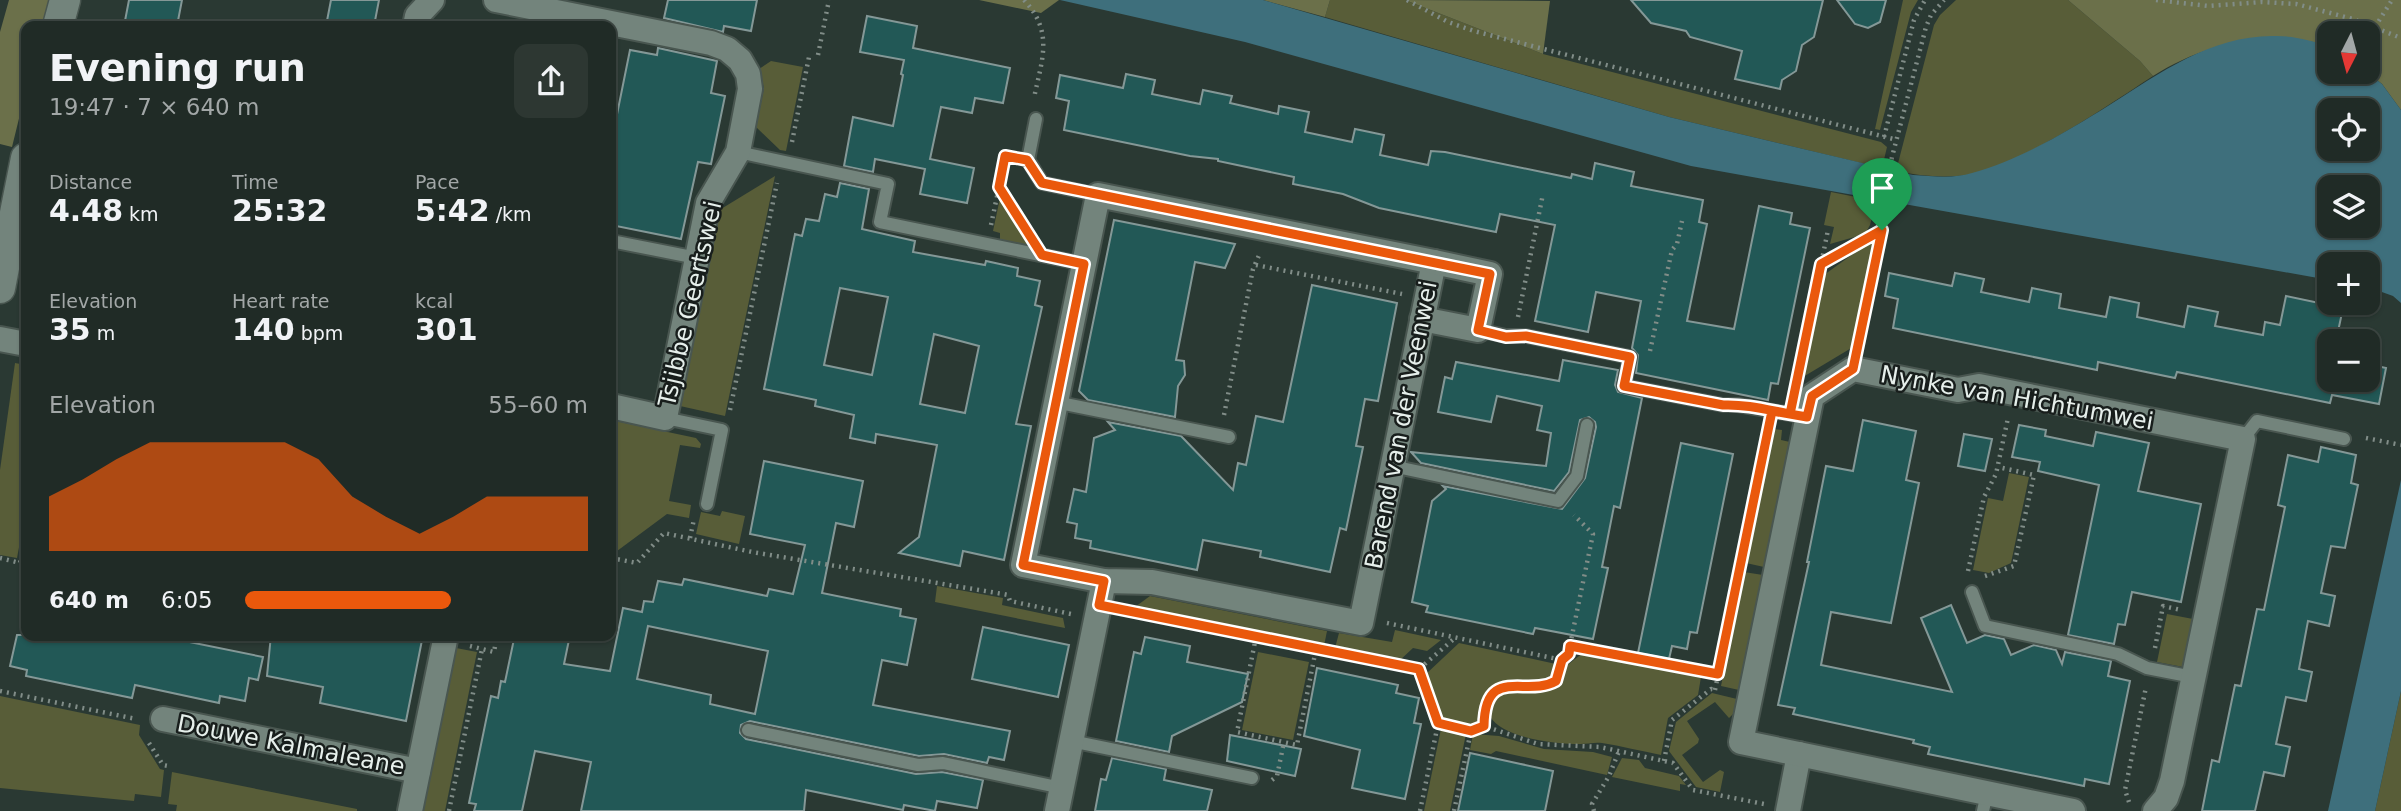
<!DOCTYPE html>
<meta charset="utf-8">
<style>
:root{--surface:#202b26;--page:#2d3732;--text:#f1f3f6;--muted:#a2a7a7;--line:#3d4743;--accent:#ea580c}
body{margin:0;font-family:"DejaVu Sans",sans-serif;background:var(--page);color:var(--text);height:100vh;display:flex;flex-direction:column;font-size:26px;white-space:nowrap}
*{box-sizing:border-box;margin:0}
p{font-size:23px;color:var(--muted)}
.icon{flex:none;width:38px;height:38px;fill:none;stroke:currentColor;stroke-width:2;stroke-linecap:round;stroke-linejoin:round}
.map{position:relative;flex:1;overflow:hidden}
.panel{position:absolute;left:21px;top:21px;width:595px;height:620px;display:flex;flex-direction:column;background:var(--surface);border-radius:14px;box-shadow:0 2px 5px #0004,0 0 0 2px var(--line)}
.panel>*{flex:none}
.needle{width:46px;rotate:186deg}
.buttons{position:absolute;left:2317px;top:21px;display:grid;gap:14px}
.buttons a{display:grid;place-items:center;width:63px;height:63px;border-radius:14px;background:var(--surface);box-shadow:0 2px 5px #0004,0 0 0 2px var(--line);font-size:35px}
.pin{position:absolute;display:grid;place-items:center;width:60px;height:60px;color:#fff;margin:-72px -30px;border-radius:50% 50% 50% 0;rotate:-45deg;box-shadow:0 0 7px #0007}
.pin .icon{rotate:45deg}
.round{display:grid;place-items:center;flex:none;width:74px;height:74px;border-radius:14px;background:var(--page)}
.summary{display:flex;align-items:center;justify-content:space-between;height:119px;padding:0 28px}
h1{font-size:38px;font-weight:600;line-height:52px}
.stats{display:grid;grid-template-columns:repeat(3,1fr);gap:10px;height:119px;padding:7px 28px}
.stats div{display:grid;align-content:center}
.stats b{font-size:30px;font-weight:600}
.stats small{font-size:19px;font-weight:400}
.stats p{font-size:19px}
.chart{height:196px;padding:14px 28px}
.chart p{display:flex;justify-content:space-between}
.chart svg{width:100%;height:126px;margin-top:7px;fill:var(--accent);opacity:.7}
ul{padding:0 28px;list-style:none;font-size:23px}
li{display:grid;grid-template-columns:112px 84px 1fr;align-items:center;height:52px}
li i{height:18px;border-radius:9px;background:var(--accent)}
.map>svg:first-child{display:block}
.green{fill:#585d38}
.forest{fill:#6b704a}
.water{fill:#3e6f7c;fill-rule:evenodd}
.pier{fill:#2a3933}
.building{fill:#225856;stroke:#849897;stroke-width:2;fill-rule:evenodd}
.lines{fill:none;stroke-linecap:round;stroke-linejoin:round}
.service-casing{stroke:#495650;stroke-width:16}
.minor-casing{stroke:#495650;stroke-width:28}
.tertiary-casing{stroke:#495650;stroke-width:33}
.path{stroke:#818d88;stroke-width:4.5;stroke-dasharray:2 5;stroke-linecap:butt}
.service{stroke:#73847c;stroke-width:12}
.minor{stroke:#73847c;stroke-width:24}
.tertiary{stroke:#73847c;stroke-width:30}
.route-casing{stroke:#fff;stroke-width:14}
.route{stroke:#ea580c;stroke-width:9}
.labels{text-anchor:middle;stroke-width:5;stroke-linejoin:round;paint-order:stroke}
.street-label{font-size:24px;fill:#e6efeb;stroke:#181e1c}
</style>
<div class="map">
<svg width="2401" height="811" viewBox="0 0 2401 811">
<rect width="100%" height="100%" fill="#2a3933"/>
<g class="green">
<polygon points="1330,0 1405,0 1543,54 1881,142 1887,147 1882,168 1669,117 1325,17"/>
<polygon points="1903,0 1918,0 1911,12 1880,130 1875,129"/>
<path d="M1956,0H2068L2140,61L2153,76C2107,106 2020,166 1967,175C1944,178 1919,176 1896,171L1934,25L1940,15Z"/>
<polygon points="771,61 803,67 786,151 780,150 756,127 764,88 759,69"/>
<polygon points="775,176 725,416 680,406 721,209"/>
<polygon points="1831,192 1876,201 1870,225 1865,234 1830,244 1834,227 1824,225"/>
<polygon points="1000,198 1031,247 1000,240 1000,233 993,231"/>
<polygon points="1875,238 1853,347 1803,377 1824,275"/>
<polygon points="15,363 26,365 26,510 17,558 0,555 0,470"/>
<polygon points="611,420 696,438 701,444 700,448 680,445 669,501 691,505 689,518 667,514 613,554 611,554"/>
<polygon points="1773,429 1782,430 1781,440 1790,442 1764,567 1746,563"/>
<polygon points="2009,473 2029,477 2011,563 1989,573 1973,570 1988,498 2003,501"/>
<polygon points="722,511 745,516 739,544 696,534 701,512 720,516"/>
<polygon points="1744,572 1763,575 1739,690 1721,686"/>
<polygon points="937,586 1003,598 1002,605 1063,618 1065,628 935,602"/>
<polygon points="1150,596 1327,631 1324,646 1135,607"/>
<polygon points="2167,614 2193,619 2183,667 2157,662"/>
<polygon points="1395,630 1441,640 1427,651 1413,648 1399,661 1335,648 1339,633 1392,642"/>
<path d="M1459,643L1556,664L1553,678C1534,692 1503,671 1486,695C1480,705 1481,717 1475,726L1443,720L1426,674Z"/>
<polygon points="456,648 477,652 445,811 423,811"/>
<polygon points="1258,652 1309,662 1293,740 1242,730"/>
<path d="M1583,653L1701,677L1698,695L1668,718L1661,755C1641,751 1621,746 1602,743C1595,742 1587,744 1580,744C1556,744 1501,738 1490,716L1496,696C1516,683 1539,695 1560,685L1566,666Z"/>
<polygon points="2401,691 2401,811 2375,811"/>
<polygon points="1712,693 1737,699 1735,712 1729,718 1715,702 1687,721 1699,739 1698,743 1682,755 1703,782 1720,770 1724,772 1720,792 1696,787 1669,751 1676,722"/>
<polygon points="0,696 140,725 139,735 160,769 164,770 161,797 135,794 134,801 0,788"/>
<polygon points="1441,729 1466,734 1450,811 1424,811"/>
<polygon points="1473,734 1499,736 1544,749 1593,752 1612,757 1607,775 1496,751 1491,754 1470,750"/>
<polygon points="1622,758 1639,760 1645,768 1679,776 1686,785 1680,784 1680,791 1612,777"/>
<polygon points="172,772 357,809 357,811 176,811 177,805 168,804"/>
</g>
<g class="forest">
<polygon points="9,0 49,0 42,26 26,26 26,90 12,147 0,144 0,32"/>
<polygon points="979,0 1059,0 1041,13"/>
<polygon points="1263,0 1330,0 1325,17"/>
<polygon points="1405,0 1550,1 1543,54"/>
<path d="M2068,0H2401V110L2382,84L2367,72L2368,33H2329V46C2269,28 2206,43 2153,76L2140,61Z"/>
</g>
<g class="water">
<path d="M1060,0H1263L1669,117L1913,175C1932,176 1953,179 1972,173C2020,160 2068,131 2111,104C2161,72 2214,34 2277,36C2295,36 2312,41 2329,46V72H2367L2382,84L2401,110V303L2393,296L2368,287V264H2329V280L1691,166L1245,42ZM2329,110H2368V149H2329ZM2329,187H2368V226H2329Z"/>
<polygon points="2401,480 2401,691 2375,811 2328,811"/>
</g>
<polygon class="pier" points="1883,164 1897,167 1890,206 1875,204"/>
<g class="building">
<polygon points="129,0 182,0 177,26 124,26"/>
<polygon points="331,0 379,0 374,26 326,26"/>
<polygon points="668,0 757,0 751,31 724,26 723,32 664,18"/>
<polygon points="1631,0 1823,0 1814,37 1802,45 1796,71 1782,80 1780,89 1735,79 1742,51 1690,37 1686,31 1651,23"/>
<polygon points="1837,0 1886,0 1880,22 1868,28 1855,24"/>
<polygon points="867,16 917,26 913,48 1010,68 1003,103 975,98 972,113 941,107 930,159 974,168 967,203 920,194 925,169 875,159 873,172 844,166 853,117 893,126 903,75 901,74 904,60 860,52"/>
<polygon points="658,48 717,61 711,93 725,96 711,164 698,162 681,239 611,225 611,144 630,50 657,55"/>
<polygon points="1126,74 1155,80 1152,94 1200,104 1203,90 1232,96 1230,103 1278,114 1279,106 1309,112 1305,132 1352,142 1355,129 1384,135 1380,155 1428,165 1431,151 1445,152 1571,178 1572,174 1592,179 1595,163 1634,172 1631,186 1703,200 1699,222 1707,224 1687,321 1734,329 1759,206 1792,213 1790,224 1810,228 1778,384 1771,383 1768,400 1636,373 1638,355 1632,348 1641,301 1596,292 1588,332 1535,321 1555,225 1500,214 1496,232 1471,227 1379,208 1343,194 1293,184 1294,177 1218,161 1218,159 1190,156 1064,130 1069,101 1056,98 1060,75 1123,88"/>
<path d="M840,183L869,189L862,229L915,241L913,252L985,265L986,261L1018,268L1017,276L1040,281L1035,305L1042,307L1016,424L1031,426L1004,560L963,551L960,566L899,553L919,537L937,445L876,434L875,443L850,438L854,415L815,406L816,400L764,389L795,234L802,236L806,219L819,221L825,194L837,197ZM840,288L888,297L872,375L824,365ZM934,334L979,346L965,413L920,404Z"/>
<polygon points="1114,220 1235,244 1225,268 1195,262 1176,360 1184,361 1185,375 1178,386 1175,417 1088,400 1079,391"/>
<polygon points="1889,273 1952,286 1955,273 1984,279 1981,292 2029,302 2032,288 2061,294 2059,308 2106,317 2110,297 2139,303 2137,317 2184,327 2188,306 2218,312 2215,326 2263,335 2265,322 2280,325 2286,296 2343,308 2336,341 2329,341 2329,380 2368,380 2368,364 2386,368 2379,404 2332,395 2330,403 2177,372 2175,378 2098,362 2097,370 1893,328 1898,299 1885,296"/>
<polygon points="1312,285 1397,303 1378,401 1365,399 1356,446 1363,447 1346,530 1340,528 1330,572 1260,557 1261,551 1203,540 1197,570 1090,548 1091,541 1075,538 1077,524 1067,522 1074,489 1086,492 1094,438 1115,430 1108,422 1181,436 1233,490 1238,463 1246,465 1256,416 1283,422"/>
<polygon points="1563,360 1618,370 1615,385 1618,392 1642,398 1620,508 1614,506 1602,567 1608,568 1593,639 1535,628 1533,634 1426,612 1428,606 1412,602 1432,501 1446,489 1443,486 1562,509 1585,478 1596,427 1595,422 1589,417 1580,420 1569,472 1554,491 1421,463 1411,452 1546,466 1551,433 1537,430 1542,406 1497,396 1491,422 1438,412 1445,377 1452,379 1456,362 1559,381"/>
<polygon points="1863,420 1916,431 1906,480 1919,483 1891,623 1831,612 1821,665 1952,692 1921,618 1951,605 1967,643 1985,635 2004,639 2011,655 2034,645 2056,650 2062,664 2065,652 2111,661 2108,676 2130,681 2109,784 2085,779 2084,786 1928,754 1930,747 1913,743 1914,740 1793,714 1795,708 1778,705 1809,562 1807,562 1826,466 1853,471"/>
<polygon points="2019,425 2046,430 2045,436 2093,446 2096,432 2149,443 2138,491 2201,504 2181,602 2132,592 2125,625 2118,624 2114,644 2068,635 2099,485 2038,471 2040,462 2012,457"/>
<polygon points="1964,434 1992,439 1985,471 1958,466"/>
<polygon points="1681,443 1733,454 1697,633 1690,632 1687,649 1672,646 1669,659 1638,653"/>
<polygon points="2321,447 2356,455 2351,483 2358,485 2345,548 2331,546 2326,569 2321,593 2335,596 2329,626 2308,621 2299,669 2312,672 2306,701 2286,697 2276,744 2290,747 2284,776 2264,772 2255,811 2202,811 2212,760 2219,762 2235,685 2241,686 2257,609 2264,610 2285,507 2278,505 2288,455 2318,462"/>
<path d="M764,461L863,481L854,527L836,523L822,593L901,609L900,616L916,619L907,665L882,660L873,705L1010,731L1004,760L989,757L987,763L944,754L919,756L750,721L741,725L740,733L746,739L916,774L942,772L983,780L977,808L937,801L935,811L904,805L903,810L806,790L804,811H581L591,762L535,751L522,811H474L476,804L469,803L491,696L498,698L501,681L505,682L514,639L521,641L522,635H570L564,664L610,671L623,608L642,612L644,601L653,602L658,581L682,585L684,579L767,596L769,589L793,594L805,545L750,534ZM648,626L768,651L755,714L710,704L711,695L637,679Z"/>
<polygon points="983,627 1069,645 1058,697 972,679"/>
<polygon points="17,635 93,635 117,640 118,635 155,635 263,657 258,680 249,678 245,701 220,696 219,703 135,685 132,698 26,676 27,670 10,666"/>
<polygon points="271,635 423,635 406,721 320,703 323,687 267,676"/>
<polygon points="1145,637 1190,646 1187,662 1248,674 1242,702 1172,736 1169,752 1116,741 1134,652 1141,654"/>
<polygon points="1317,668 1398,685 1396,693 1419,698 1414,723 1421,724 1405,799 1352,788 1360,750 1304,736"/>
<polygon points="1230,735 1301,749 1295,776 1227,761"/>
<polygon points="1470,753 1553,771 1545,811 1458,811"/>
<polygon points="1112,758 1166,769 1164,780 1212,790 1207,811 1095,811 1101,779 1106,780"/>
</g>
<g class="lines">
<defs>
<g id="service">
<polyline points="1036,119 1028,160 1042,183 1098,195"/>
<polyline points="738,152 888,184 880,222 1084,264"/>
<polyline points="611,241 697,258"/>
<polyline points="1478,330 1506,336 1526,336 1630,357 1624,386 1723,405 1738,405 1807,417"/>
<polyline points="1055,402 1229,437"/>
<polyline points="665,418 722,430 707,504"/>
<polyline points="2243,439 2257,421 2344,439"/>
<polyline points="1392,466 1558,501 1577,476 1587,425"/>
<polyline points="1972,592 1985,626 2118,654 2147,668 2193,677"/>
<polyline points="748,730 918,765 943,763 1062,788"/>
<polyline points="1071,741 1252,778"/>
<polyline points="1983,811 1987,793"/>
</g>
<g id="minor">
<polyline points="496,0 711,43 727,49 740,60 748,74 750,89 738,152 708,203 665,418 611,406"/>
<polyline points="415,26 417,16 432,0"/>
<polygon points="1098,195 1434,262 1361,623 1152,582 1104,581 1023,565"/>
<polyline points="1422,319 1478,330 1490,274 1434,262"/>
<polyline points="0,339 26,344"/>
<polyline points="163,719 418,771"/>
<polyline points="410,811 446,635"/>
<polyline points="1057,811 1104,581"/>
<polyline points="1788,811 1799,754"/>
<polyline points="2073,811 1741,742 1812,396 1853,369 1958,390 1979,386 2243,439 2172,781 2166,798 2155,811"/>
</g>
<g id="tertiary">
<polyline points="58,26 65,0"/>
<polyline points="0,288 26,158"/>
</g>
</defs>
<use href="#service" class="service-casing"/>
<use href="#minor" class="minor-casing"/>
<use href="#tertiary" class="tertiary-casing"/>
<g class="path">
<path d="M1024,0C1054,32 1042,59 1034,98"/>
<polyline points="1407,0 1448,22 1474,31 1897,140"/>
<polyline points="2156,0 2208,6 2262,2 2296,4 2353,19 2401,38"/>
<polyline points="2375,27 2392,0"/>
<polyline points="818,55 829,0"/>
<polyline points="1884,137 1914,20 1925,0"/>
<polyline points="792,142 809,57"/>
<polyline points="1000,188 1027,231"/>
<polyline points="991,225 1005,158"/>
<polyline points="1822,264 1881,231"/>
<polyline points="1256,265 1402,294"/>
<polyline points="1518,317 1543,194"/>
<polyline points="1858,344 1883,223 1880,214 1892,157 1926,27 1931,15 1944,0"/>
<polyline points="1650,351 1672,250 1677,244 1682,221"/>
<polyline points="1799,372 1828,230"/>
<polyline points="730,410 777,183"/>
<polyline points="1224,415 1253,269 1260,253"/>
<polyline points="2366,438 2401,445"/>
<polyline points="690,538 694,519"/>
<polyline points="0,558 20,563 26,531"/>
<polyline points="611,558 637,563 664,533 752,552 1003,594 1008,595 1010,601 1071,614"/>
<polyline points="1968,571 1984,497 1996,474 2008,418"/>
<polyline points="1985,576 2014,566 2034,475 1998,467"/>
<polyline points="1131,612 1419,669 1455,638"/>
<polyline points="1387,623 1562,660 1569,654 1570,645 1718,674"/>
<polyline points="1256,637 1237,732 1297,745 1316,649"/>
<polyline points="1570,645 1593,534 1574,515"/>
<polyline points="470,646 494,652 497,635"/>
<polyline points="2155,648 2163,606 2181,610"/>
<polyline points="1419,669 1438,724"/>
<polyline points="1715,690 1768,430"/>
<polyline points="0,691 136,719"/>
<polyline points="1484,726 1485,712 1491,695 1513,685 1553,683 1558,679 1562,660"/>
<polyline points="149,743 163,765 168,766"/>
<polyline points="1664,761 1672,720 1711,689 1717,690"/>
<polyline points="1272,780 1277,776 1284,742"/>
<polyline points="2129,802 2125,790 2146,687"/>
<polyline points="449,811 482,649"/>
<polyline points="1420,811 1438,724 1471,731 1484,726 1538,744 1600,747 1673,763 1693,790 1764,804"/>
<polyline points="1454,811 1471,731"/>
<polyline points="1594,811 1592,804 1609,776 1619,751"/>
</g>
<use href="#service" class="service"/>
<use href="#minor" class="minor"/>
<use href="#tertiary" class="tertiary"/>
</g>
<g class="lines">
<defs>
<path id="route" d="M1882,230L1821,264L1790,414C1768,410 1746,404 1723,405L1624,386L1630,357L1526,336L1506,337L1478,330L1490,274L1042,183L1027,160L1005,156L999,187L1042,255L1084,264L1023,565L1104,581L1099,605L1419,669L1438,723L1471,731L1484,726C1485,664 1526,698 1556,681L1562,660L1569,654L1570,646L1718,674L1772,411L1807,417L1812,396L1853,369L1882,230"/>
</defs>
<use href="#route" class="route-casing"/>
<use href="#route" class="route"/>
</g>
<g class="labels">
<g class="street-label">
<text transform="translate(690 304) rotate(-77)" y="8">Tsjibbe Geertswei</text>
<text transform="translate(2017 398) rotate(10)" y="8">Nynke van Hichtumwei</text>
<text transform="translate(1401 425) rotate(-79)" y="8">Barend van der Veenwei</text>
<text transform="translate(291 745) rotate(11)" y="8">Douwe Kalmaleane</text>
</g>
</g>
</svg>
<div class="buttons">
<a><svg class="needle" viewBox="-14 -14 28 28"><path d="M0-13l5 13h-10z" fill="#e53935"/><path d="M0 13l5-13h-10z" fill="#a2a7a7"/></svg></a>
<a><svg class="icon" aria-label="locate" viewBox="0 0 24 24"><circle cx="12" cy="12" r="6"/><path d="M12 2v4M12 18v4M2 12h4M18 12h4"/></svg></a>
<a><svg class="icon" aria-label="layers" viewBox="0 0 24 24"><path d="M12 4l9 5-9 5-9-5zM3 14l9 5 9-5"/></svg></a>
<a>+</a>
<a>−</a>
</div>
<div class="pin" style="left:1882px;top:230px;background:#1e9e55"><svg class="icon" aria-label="arrive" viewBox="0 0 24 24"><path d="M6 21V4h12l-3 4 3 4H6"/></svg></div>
<section class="panel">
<div class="summary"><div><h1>Evening run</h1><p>19:47 · 7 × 640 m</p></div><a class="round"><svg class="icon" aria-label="share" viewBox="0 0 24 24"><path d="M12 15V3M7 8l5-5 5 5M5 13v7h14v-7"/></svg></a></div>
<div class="stats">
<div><p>Distance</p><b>4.48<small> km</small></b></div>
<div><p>Time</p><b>25:32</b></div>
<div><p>Pace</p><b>5:42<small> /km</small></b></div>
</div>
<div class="stats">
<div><p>Elevation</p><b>35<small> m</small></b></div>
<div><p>Heart rate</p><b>140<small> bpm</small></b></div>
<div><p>kcal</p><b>301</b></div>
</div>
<div class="chart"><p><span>Elevation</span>55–60 m</p>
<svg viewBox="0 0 160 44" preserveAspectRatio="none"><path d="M0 44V25L10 19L20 12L30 6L40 6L50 6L60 6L70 6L80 12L90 25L100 32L110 38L120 32L130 25L140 25L150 25L160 25V44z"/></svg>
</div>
<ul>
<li><b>640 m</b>6:05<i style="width:60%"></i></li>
</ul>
</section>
</div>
